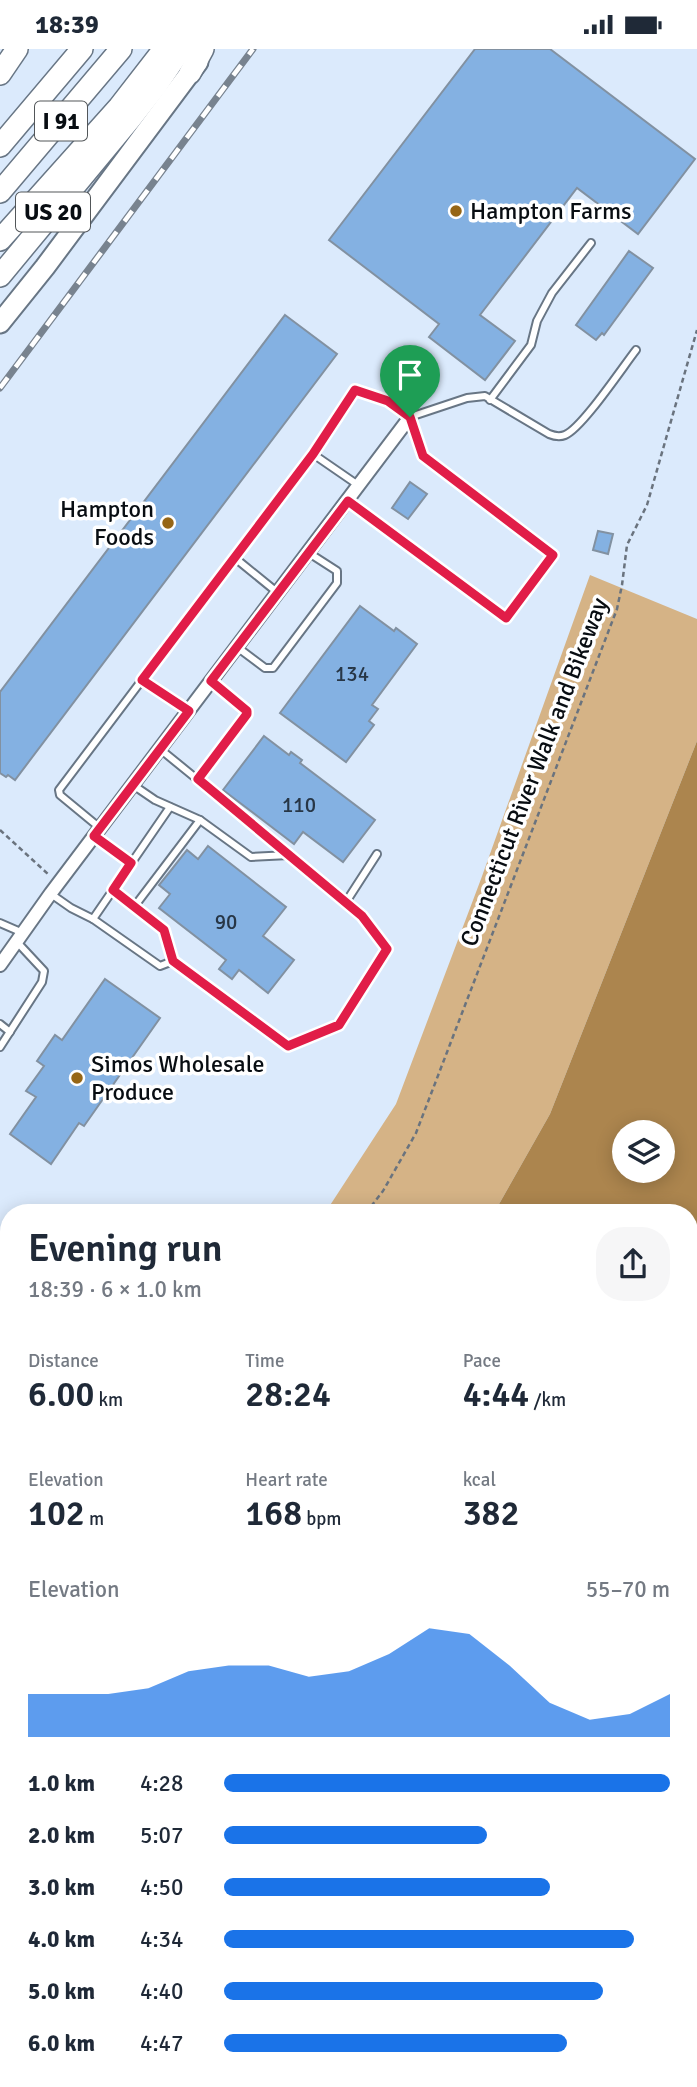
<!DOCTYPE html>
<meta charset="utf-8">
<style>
:root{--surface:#fff;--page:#f6f6f7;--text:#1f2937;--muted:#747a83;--accent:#1a73e8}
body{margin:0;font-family:Signika,sans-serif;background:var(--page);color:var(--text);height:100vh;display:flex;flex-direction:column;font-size:26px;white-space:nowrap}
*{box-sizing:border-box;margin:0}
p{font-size:23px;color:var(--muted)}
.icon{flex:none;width:38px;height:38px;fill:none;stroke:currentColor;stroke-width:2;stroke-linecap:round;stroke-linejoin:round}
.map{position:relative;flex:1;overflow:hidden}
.side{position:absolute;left:0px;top:1155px;width:698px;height:884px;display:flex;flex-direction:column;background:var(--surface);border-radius:28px 28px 0 0;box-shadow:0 4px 18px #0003}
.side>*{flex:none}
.fabs{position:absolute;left:612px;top:1071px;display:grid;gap:14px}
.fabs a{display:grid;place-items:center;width:63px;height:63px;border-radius:50%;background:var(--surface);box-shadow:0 4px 18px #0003;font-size:35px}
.pin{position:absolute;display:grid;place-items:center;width:60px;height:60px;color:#fff;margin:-72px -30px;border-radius:50% 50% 50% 0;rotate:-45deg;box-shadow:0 0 7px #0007}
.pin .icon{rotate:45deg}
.round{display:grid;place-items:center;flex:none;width:74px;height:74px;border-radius:28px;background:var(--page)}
.head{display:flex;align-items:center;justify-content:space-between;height:119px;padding:0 28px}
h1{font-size:38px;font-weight:600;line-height:52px}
.figures{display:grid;grid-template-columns:repeat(3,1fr);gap:10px;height:119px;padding:7px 28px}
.figures div{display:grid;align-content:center}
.figures b{font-size:35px;font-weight:600}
.figures small{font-size:19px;font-weight:400}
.figures p{font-size:19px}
.chart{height:196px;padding:14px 28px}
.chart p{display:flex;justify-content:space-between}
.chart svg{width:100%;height:126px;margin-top:7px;fill:var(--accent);opacity:.7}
ul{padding:0 28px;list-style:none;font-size:23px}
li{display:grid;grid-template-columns:112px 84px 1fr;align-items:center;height:52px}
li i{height:18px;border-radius:9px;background:var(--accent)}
.status{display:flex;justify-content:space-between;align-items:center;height:49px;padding:0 35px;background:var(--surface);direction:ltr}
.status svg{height:19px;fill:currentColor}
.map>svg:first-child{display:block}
.green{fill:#d5b386}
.water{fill:#ac854e;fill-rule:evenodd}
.building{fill:#84b1e2;stroke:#8291a1;stroke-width:2}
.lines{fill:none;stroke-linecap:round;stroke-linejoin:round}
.service-casing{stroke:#687685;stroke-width:10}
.minor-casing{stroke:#687685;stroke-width:16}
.tertiary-casing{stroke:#687685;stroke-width:18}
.primary-casing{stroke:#687685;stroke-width:23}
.motorway-casing{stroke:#687685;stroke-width:24}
.path{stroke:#6a737e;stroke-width:2.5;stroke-dasharray:5 3.5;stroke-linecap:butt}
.service{stroke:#fff;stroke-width:6}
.minor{stroke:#fff;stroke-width:12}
.tertiary{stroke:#fff;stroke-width:14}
.primary{stroke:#fff;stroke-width:19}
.motorway{stroke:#fff;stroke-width:21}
.rail-casing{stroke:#78838f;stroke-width:7}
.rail{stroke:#fff;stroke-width:4.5;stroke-dasharray:13;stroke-linecap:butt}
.route-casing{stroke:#fff;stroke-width:14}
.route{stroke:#e11d48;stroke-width:9}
.poi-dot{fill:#966616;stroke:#fff;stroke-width:2.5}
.labels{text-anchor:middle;stroke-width:7;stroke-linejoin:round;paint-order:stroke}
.number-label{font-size:21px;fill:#273646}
.shield{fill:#fff;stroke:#525659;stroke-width:2}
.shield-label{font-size:23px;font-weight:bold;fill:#080d12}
.poi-label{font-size:24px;fill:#080d12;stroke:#fff;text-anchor:start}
.street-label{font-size:24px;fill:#080d12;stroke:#fff}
</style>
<div class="status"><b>18:39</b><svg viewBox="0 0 49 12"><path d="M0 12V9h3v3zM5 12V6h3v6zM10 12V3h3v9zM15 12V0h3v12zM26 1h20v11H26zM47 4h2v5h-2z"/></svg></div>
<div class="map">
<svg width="697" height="2038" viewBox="0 0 697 2038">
<rect width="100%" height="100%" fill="#dbeafc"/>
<g class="green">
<polygon points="590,526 697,570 697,692 550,1065 494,1164 325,1164 396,1055 481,830"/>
<polygon points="9,1599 9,1912 0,1923 0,1608"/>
</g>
<path class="water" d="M697,692V2038H0V1923L9,1912V2030H690V1164H494L550,1065ZM625,1083H663V1122H625Z"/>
<g class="building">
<polygon points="475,0 550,0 695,110 638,185 577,139 480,266 515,292 485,331 429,288 439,275 329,191"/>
<polygon points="629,202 653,219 604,286 602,284 596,291 576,276"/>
<polygon points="285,266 337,305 15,731 8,726 6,728 0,724 0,643"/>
<polygon points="410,433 427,445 408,470 392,459"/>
<polygon points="598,482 613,485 608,505 593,501"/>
<polygon points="360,557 394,582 396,579 417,595 372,656 378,660 369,672 374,676 346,713 280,664"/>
<polygon points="264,687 289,706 291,703 302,711 300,714 375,771 343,813 303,783 294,795 223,741"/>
<polygon points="208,797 286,858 263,887 294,911 268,944 239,921 232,930 219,920 226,911 159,859 170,845 159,836 172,820 187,801 198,810"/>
<polygon points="105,930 160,969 84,1077 79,1074 51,1115 10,1085 36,1048 26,1042 44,1017 37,1012 55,986 62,991"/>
</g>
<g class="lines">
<defs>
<g id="service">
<polyline points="490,351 531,296 537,272 552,244 591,194"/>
<path d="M410,368L467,349L485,347L549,385C554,387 560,388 565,386C582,379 622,319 636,301"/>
<polyline points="348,452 506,569 553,506 423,407 410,368 388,352 355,341 313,405 358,436"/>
<polyline points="235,509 313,405"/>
<polyline points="237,598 265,619 273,619 337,534 337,522 309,504"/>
<polyline points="142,631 235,509 278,544"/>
<polyline points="160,700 198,731 247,665 247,662 211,633"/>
<polyline points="198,731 289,806"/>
<polyline points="170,758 93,870 160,917 173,912"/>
<polyline points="100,779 60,746 59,741 142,631 189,662"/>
<polyline points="95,787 131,814"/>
<polyline points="113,841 164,881 173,912 288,997 339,976 387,900 362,867 289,806 251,808 200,771 155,751 133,736"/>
<polyline points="51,845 71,859 93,870"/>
<polyline points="346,853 377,805"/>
<polyline points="134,858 200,771"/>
<polyline points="0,874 23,884"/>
<polyline points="0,975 10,983"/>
<polyline points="0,998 42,933 44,922 17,893"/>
<polyline points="0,1192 3,1191 9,1195"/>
<polyline points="0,1230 9,1237"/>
<polyline points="0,1260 9,1259"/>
<polyline points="0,1374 9,1381"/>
<polyline points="0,1438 9,1421"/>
</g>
<polyline id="minor" points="0,916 51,844 410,368"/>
<polyline id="tertiary" points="0,1595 9,1589"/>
<g id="primary">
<polyline points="0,274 45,218 198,13"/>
<polyline points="0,1491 9,1499"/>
<polyline points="0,1518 9,1524"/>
<polyline points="628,2030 638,2038"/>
</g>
<g id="motorway">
<polyline points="190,24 203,0"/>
<polyline points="0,25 17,0"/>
<polyline points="0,97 82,0"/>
<polyline points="0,143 121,0"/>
<polyline points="0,191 119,58 164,0"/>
<polyline points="0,227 131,69 156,37 181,0"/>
</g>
</defs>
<use href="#service" class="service-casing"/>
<use href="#minor" class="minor-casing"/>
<use href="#tertiary" class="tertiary-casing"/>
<use href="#primary" class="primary-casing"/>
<use href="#motorway" class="motorway-casing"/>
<g class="path">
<polyline points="0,781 48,825"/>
<polyline points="366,1164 383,1142 416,1084 617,560 622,536 627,496 647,456 697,281"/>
<polyline points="0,1688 9,1690"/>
<polyline points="0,1733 9,1717"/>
</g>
<use href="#service" class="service"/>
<use href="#minor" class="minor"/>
<use href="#tertiary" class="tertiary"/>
<use href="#primary" class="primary"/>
<use href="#motorway" class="motorway"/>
<defs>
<polyline id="rail" points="0,339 253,0"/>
</defs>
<use href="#rail" class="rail-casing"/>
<use href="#rail" class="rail"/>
</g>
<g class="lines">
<defs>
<polygon id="route" points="355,341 388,352 410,368 423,407 553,506 506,569 348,452 211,632 247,662 247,665 198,730 362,867 387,900 339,976 288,997 173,912 164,881 113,841 131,814 94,787 189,662 142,631 313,405"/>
</defs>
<use href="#route" class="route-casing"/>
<use href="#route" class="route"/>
</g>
<g class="poi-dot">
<circle cx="456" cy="162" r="7"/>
<circle cx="168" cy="474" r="7"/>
<circle cx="77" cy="1029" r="7"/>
</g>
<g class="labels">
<g class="number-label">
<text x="352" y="632">134</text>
<text x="299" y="763">110</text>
<text x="226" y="880">90</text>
</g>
<g class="shield">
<rect x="35" y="52.5" width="52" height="39" rx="5"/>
<rect x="16" y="143.5" width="74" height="39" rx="5"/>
</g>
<g class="shield-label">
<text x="61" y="80">I 91</text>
<text x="53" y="171">US 20</text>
</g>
<g class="poi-label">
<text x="470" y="170">Hampton Farms</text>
<text x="154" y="468" text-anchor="end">Hampton<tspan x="154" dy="28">Foods</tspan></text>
<text x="91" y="1023">Simos Wholesale<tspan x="91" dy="28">Produce</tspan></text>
</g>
<g class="street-label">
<text transform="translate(534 723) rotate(-69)" y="8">Connecticut River Walk and Bikeway</text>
</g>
</g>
</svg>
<div class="fabs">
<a><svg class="icon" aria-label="layers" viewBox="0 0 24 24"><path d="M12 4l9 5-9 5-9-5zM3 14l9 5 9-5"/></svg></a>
</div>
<div class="pin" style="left:410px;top:368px;background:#1e9e55"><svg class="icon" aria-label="arrive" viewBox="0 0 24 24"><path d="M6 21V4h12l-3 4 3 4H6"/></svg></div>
<section class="side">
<div class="head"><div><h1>Evening run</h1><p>18:39 · 6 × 1.0 km</p></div><a class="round"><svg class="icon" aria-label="share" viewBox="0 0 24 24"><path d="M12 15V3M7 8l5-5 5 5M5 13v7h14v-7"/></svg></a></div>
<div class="figures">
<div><p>Distance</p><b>6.00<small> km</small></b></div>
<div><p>Time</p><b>28:24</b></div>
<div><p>Pace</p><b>4:44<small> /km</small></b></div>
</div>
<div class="figures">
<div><p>Elevation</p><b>102<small> m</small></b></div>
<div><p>Heart rate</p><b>168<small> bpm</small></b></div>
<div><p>kcal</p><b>382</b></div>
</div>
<div class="chart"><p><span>Elevation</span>55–70 m</p>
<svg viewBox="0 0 160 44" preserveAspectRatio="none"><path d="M0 44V29L10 29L20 29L30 27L40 21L50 19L60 19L70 23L80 21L90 15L100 6L110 8L120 19L130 32L140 38L150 36L160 29V44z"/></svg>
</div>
<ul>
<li><b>1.0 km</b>4:28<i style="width:100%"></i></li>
<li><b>2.0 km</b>5:07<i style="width:59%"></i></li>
<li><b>3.0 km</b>4:50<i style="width:73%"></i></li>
<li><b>4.0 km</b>4:34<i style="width:92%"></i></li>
<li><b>5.0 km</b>4:40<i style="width:85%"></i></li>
<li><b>6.0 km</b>4:47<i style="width:77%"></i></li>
</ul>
</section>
</div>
